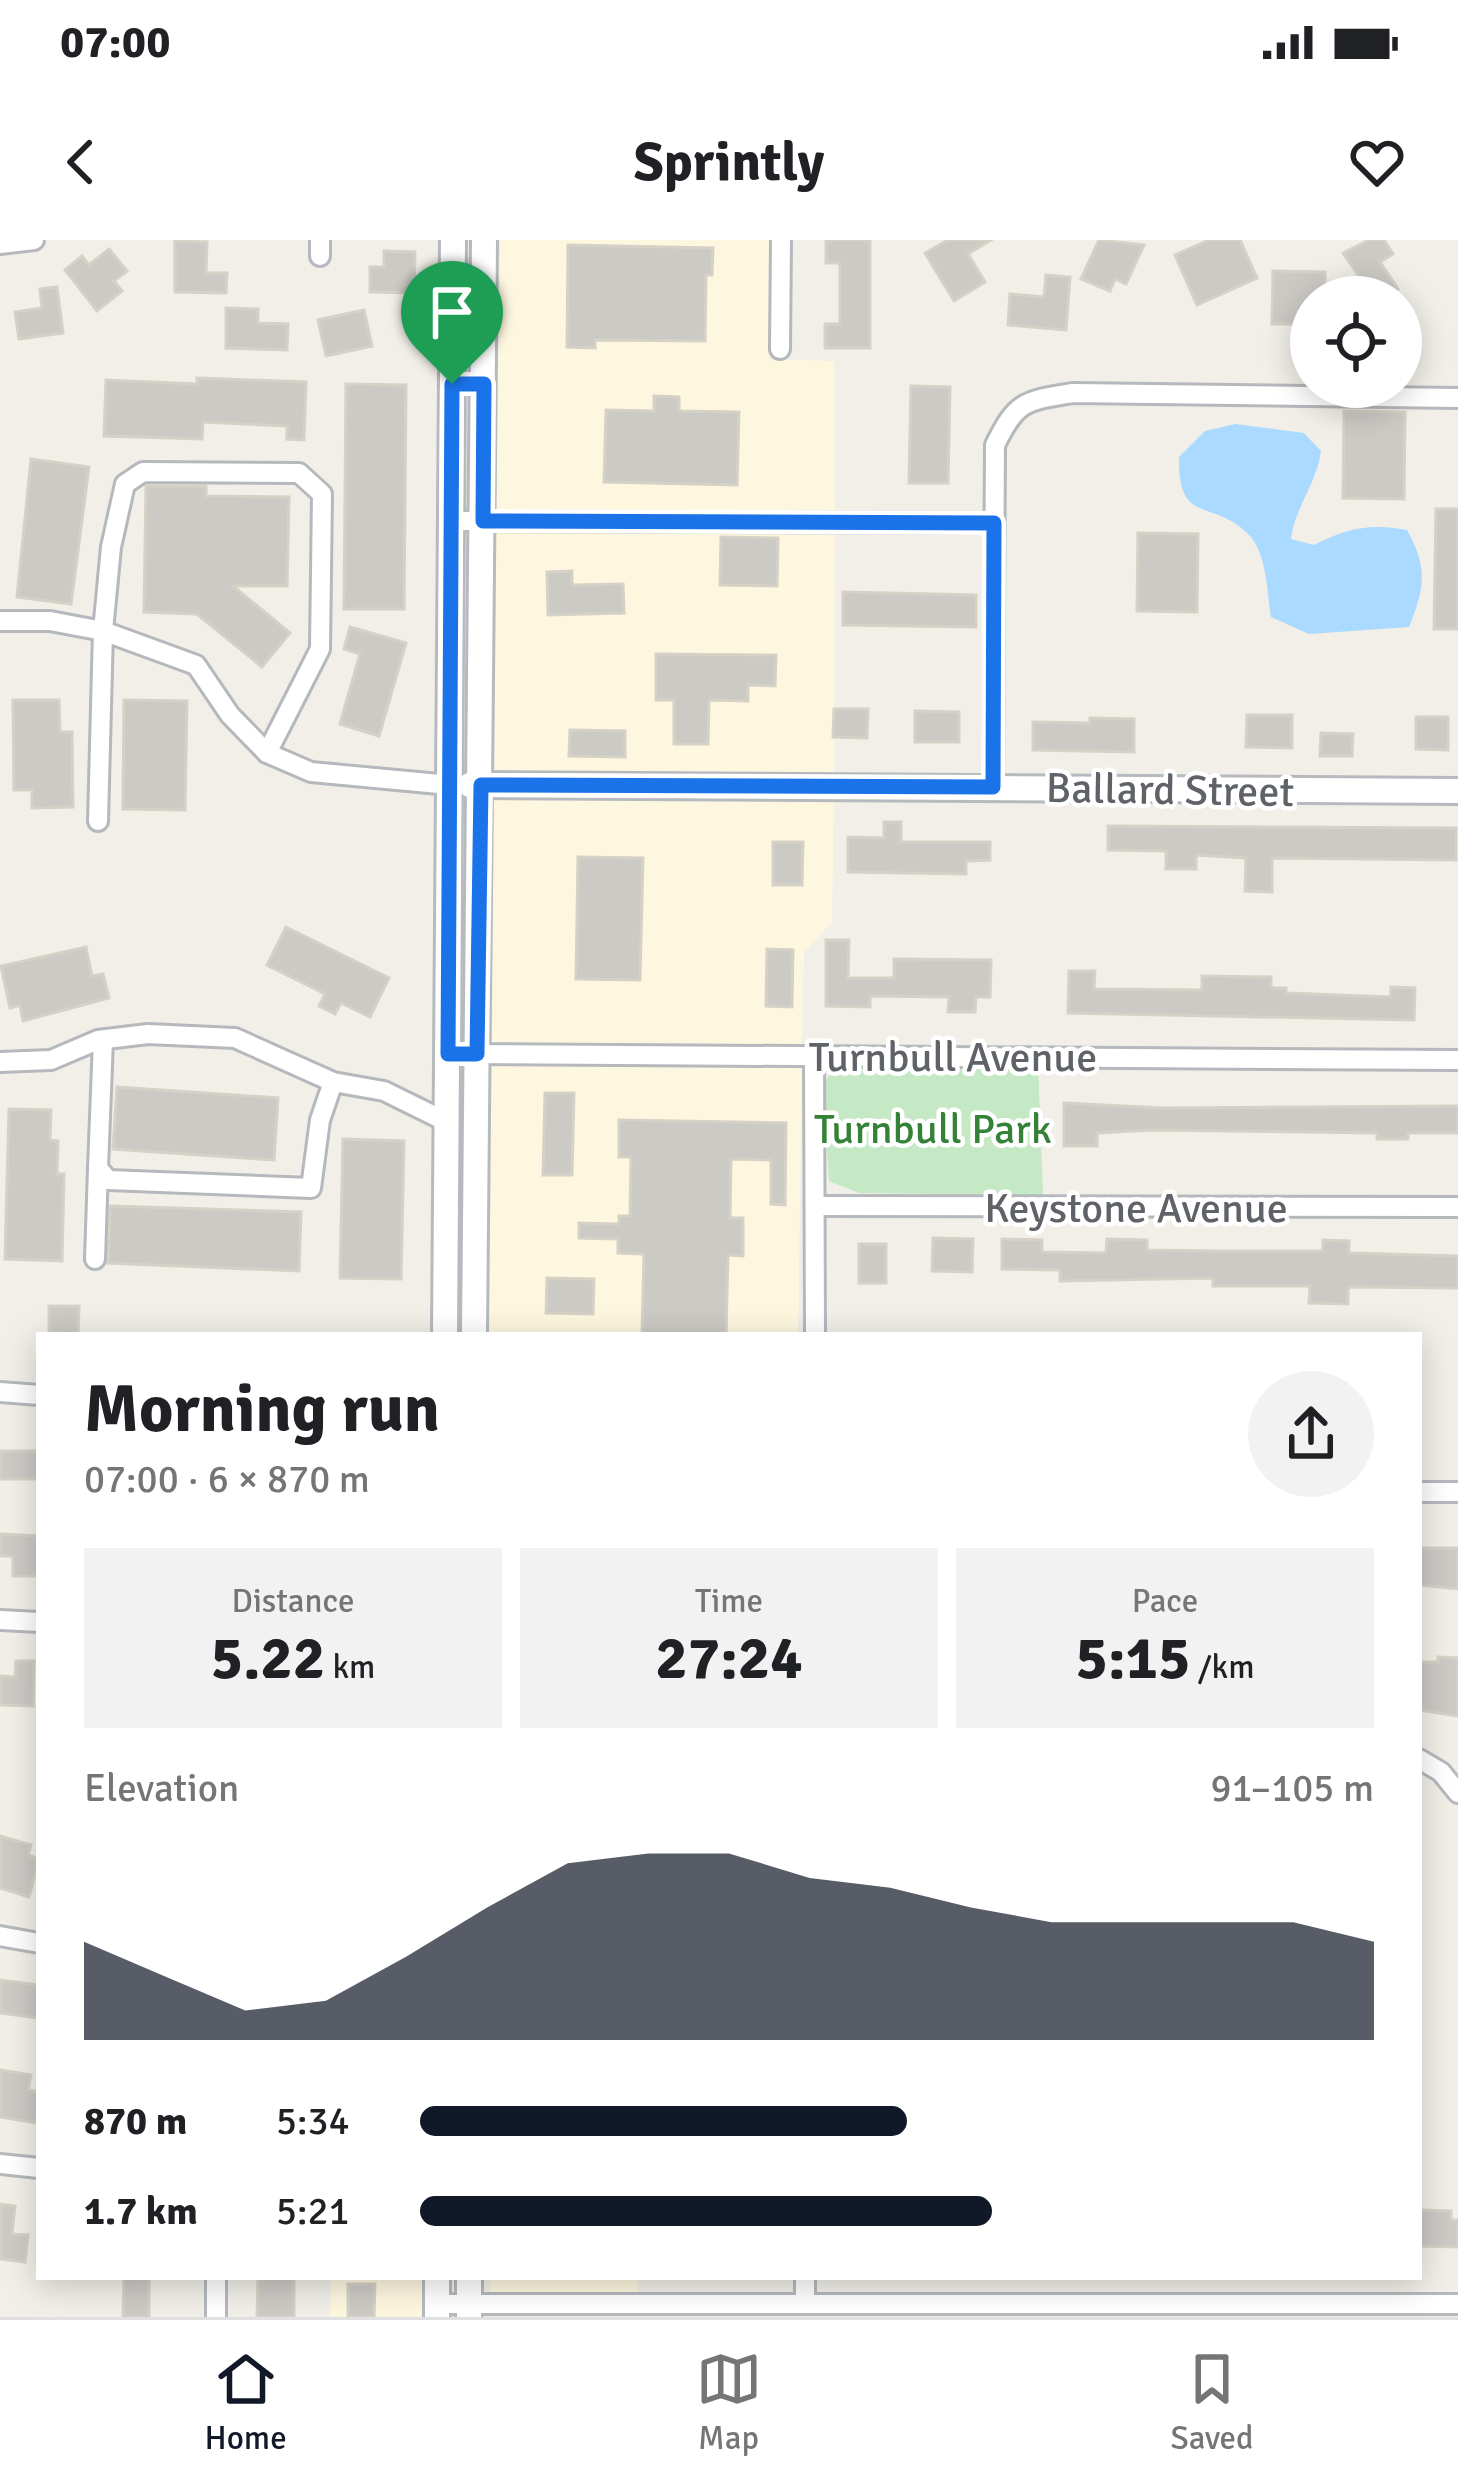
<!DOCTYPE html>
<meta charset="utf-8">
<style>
:root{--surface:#fff;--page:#f2f2f2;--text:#202124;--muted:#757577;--line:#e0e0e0;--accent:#111827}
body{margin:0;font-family:Signika,sans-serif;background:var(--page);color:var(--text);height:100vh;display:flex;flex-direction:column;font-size:45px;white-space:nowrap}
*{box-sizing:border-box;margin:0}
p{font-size:39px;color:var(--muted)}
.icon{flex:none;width:66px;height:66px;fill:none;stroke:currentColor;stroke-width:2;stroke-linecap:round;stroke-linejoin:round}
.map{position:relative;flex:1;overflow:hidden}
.sheet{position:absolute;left:36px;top:1092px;width:1386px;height:948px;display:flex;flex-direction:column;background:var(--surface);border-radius:0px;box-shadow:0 6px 30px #0003}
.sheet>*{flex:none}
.tools{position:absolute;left:1290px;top:36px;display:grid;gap:24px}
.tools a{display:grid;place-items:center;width:132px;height:132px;border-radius:50%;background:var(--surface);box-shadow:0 6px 30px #0003;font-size:60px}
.pin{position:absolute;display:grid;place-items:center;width:102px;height:102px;color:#fff;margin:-123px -51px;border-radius:50% 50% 50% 0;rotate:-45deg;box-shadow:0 0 12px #0007}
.pin .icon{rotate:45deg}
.round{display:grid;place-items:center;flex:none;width:126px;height:126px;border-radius:63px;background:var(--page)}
.head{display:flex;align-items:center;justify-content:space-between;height:204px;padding:0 48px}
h1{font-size:66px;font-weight:800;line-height:90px}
.figures{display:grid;grid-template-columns:repeat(3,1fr);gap:18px;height:204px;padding:12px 48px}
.figures div{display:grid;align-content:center;border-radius:0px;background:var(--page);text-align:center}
.figures b{font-size:60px;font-weight:800}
.figures small{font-size:33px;font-weight:400}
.figures p{font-size:33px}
.chart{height:336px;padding:24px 48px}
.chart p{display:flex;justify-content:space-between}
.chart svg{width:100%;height:216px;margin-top:12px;fill:var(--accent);opacity:.7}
ul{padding:0 48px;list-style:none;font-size:39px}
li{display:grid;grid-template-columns:192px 144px 1fr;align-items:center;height:90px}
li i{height:30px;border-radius:15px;background:var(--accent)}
.status{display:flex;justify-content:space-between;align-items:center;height:84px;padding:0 60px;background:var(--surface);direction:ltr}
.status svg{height:33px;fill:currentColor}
header{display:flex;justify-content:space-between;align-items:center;height:156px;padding:0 48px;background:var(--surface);font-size:54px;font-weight:800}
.tab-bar{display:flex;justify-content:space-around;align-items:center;height:168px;border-top:3px solid var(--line);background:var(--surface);font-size:33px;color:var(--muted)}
.tab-bar a{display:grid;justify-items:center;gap:6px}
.tab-bar .selected{color:var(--accent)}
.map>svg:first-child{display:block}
.commercial{fill:#fef7e0}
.green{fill:#c5e8c5}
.water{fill:#aadaff}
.building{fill:#cccac5;stroke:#d6d1c6;stroke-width:3}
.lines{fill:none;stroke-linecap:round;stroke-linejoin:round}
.street-casing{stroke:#b5b8bc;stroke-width:24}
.secondary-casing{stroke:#b6babf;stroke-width:30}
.street{stroke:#fff;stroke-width:18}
.secondary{stroke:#fff;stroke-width:24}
.route-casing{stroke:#fff;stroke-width:24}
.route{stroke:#1a73e8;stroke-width:15}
.labels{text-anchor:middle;stroke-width:9;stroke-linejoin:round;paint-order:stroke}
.street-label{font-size:42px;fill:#5f6368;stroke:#fff}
.park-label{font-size:42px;fill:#348238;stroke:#fff}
</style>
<div class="status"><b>07:00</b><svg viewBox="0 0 49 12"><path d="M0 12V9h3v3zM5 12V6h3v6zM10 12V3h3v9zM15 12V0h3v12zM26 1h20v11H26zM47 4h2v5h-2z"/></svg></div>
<header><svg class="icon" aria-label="back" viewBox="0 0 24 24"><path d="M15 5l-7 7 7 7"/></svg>Sprintly<svg class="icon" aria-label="heart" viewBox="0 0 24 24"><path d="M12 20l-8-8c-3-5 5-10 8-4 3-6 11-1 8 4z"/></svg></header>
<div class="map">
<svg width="1458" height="2077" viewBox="0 0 1458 2077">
<rect width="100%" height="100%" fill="#f1efe8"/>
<g class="commercial">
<polygon points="500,0 771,0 770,119 834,121 835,270 496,271"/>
<polygon points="496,292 835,292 834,535 493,534"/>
<polygon points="493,556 834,557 832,682 804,713 802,804 490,803"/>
<polygon points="489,825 802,825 798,1095 486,1095"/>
<polygon points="331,2037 425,2037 425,2077 330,2077"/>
<polygon points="490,2037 638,2037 637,2053 490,2052"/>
</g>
<polygon class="green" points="845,822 1038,825 1043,955 859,953 829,941 823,847 833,826"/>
<path class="water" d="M1235,184L1304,193L1321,211C1317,243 1295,267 1291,299L1314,305C1347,288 1370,283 1407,290C1428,328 1425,347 1409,387L1309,394L1271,377C1267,352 1267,312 1248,294C1211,257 1178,287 1179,217L1205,191Z"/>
<g class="building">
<polygon points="826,0 870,0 870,108 825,108 825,84 840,84 840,23 826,23"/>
<polygon points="948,0 991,0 968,14 985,42 954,61 925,13"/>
<polygon points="1099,0 1144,5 1126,44 1115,39 1110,51 1081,39"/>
<polygon points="1209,0 1240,0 1257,38 1197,65 1175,15"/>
<polygon points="1369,0 1384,0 1393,14 1380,22 1398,49 1385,57 1373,57 1343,13"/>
<polygon points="175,1 207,2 206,33 227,33 226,53 175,52"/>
<polygon points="568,5 713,8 712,35 706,35 705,101 595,100 595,108 567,107"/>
<polygon points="109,9 127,31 114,41 122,51 97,71 65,30 82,16 89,25"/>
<polygon points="384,11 415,12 414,53 370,52 370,27 384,27"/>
<polygon points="1273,31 1325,32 1325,57 1311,57 1311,72 1298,71 1298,84 1272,84"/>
<polygon points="1046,35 1070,37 1066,90 1008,85 1010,54 1044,57"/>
<polygon points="57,47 63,93 19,99 15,72 42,68 40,49"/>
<polygon points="226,68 258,69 258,83 288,84 287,110 226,108"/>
<polygon points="364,70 372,106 326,116 318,80"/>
<polygon points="197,138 306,142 304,200 287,199 287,186 203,182 202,199 104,196 106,140 197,144"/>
<polygon points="346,144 406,145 404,369 344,369"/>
<polygon points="911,146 950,147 948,243 909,243"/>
<polygon points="654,156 679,157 679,171 739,172 737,245 604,242 606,170 654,171"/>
<polygon points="1344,171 1405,172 1404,259 1343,258"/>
<polygon points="31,219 89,227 71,364 17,357"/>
<polygon points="146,246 206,246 206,256 289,257 287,346 233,346 290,393 262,427 197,374 144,372"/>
<polygon points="1436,269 1458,269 1458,389 1434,389"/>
<polygon points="1138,293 1198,294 1197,372 1137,371"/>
<polygon points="721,297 778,298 777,346 720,345"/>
<polygon points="572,331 572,345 623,344 624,373 548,375 547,332"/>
<polygon points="843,352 976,355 976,387 843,385"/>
<polygon points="350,387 406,403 379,496 340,484 360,414 344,409"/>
<polygon points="656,414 776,415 775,446 748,445 748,461 709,460 708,504 674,504 674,460 656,460"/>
<polygon points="13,460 59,460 60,492 72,492 73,567 32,568 32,550 14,550"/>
<polygon points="124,460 187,461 185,570 123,569"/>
<polygon points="834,469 868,469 867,498 833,497"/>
<polygon points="915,471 959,472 959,502 915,502"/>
<polygon points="1247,475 1292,475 1292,508 1246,507"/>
<polygon points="1416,477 1448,477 1448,510 1416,509"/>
<polygon points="1090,478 1134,479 1134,512 1033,510 1033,482 1090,483"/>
<polygon points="570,490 625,491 625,517 569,516"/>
<polygon points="1321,493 1353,494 1352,516 1320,516"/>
<polygon points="884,582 901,582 901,602 990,602 990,620 966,621 966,634 848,632 848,597 884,598"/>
<polygon points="1108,586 1456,588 1456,620 1272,618 1272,652 1245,651 1246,618 1196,615 1196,629 1166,629 1166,611 1108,610"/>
<polygon points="773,602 803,602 802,645 773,645"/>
<polygon points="578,617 643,618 640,740 576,739"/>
<polygon points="286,687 389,738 370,777 341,763 335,774 319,766 325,754 267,725"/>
<polygon points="826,700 849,700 848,738 894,738 894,719 991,720 990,757 976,757 975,772 948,772 949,757 870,756 870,767 826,766"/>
<polygon points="86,707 92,736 103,734 109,758 23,781 20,765 10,768 1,726"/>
<polygon points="767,709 793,710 792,767 766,766"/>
<polygon points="1069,731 1095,731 1094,749 1202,750 1202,736 1271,737 1271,748 1286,748 1286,753 1391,757 1391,747 1415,748 1414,780 1068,773"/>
<polygon points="117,847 278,858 274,920 113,909"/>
<polygon points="545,853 574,853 572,935 543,935"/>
<polygon points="1064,863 1162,868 1458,866 1458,893 1408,893 1408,899 1377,899 1377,893 1150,890 1097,893 1097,906 1064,906"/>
<polygon points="9,869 51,870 50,900 58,901 57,934 64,934 62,1021 5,1019"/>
<polygon points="619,880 786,883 785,965 771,964 771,920 731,919 730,978 743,978 743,1016 728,1015 726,1095 642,1095 644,1014 618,1013 618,999 579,998 579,983 619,984 619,976 630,976 631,917 619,917"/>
<polygon points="343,899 404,901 401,1039 340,1038"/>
<polygon points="110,966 301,972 299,1031 108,1023"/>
<polygon points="933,998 973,999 972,1032 932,1031"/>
<polygon points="1002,999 1042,1000 1042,1012 1106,1013 1107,999 1147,1000 1147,1010 1214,1011 1323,1011 1323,1000 1349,1001 1349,1013 1458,1016 1458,1048 1348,1047 1348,1064 1309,1063 1310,1046 1213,1046 1213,1038 1060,1041 1060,1030 1002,1029"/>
<rect x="859" y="1004" width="27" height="39"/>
<polygon points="547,1038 594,1039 593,1074 546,1073"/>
<polygon points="49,1066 79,1066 78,1095 49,1092"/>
<rect x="0" y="1211" width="39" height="28"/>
<polygon points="0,1294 39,1296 39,1336 13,1336 13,1316 0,1316"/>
<polygon points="1419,1308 1458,1308 1458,1349 1419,1345"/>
<polygon points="1438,1417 1458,1418 1458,1476 1419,1470 1419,1422 1438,1422"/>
<polygon points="16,1421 34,1421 33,1466 0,1465 0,1436 15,1437"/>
<polygon points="0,1596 31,1605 28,1615 39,1619 29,1657 0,1648"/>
<polygon points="0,1740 39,1745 39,1778 0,1773"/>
<polygon points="1,1830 31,1835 28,1850 39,1852 37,1883 0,1877"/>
<polygon points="0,1964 15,1966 12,1994 28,1995 25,2022 0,2019"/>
<polygon points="1419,1970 1451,1971 1451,1980 1458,1980 1458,2007 1419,2006"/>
<polygon points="258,2037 294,2037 294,2077 257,2077"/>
<polygon points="124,2038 149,2039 149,2077 123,2077"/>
<polygon points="348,2044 375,2044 374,2077 348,2077"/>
</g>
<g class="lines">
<defs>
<g id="street">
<polyline points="0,4 34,0"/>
<polyline points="320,16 320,0"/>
<polyline points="780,109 781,0"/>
<polyline points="451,281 994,283"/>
<polyline points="0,381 50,381 103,391 196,425 230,475 267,513 311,532 450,545"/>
<path d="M993,547L995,205C1017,160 1025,161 1073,153L1458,158"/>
<polyline points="98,581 103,391 111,307 125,244 143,232 299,233 322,254 320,409 267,513"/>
<polyline points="103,800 98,928 108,940 311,948 320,880 333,842"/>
<polyline points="448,814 1458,820"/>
<polyline points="814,814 815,1095"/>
<polyline points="0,822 51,820 98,800 148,794 235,798 333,842 384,851 447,882"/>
<polyline points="815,966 1458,967"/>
<polyline points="95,1019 98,928"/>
<polyline points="0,1152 39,1155"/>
<polyline points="1419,1252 1458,1252"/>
<polyline points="0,1380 39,1382"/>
<polyline points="1419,1519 1441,1532 1458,1553"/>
<polyline points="0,1696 39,1703"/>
<polyline points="0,1924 39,1928"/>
<polyline points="805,2063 805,2037"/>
<polyline points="437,2064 1458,2064"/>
<polyline points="216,2077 216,2037"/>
</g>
<g id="secondary">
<polyline points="470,545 1458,551"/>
<polyline points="445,1095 453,0"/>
<polyline points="474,1095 484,0"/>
<polyline points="437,2037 437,2077"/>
<polyline points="469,2037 469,2077"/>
</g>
</defs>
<use href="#street" class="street-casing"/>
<use href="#secondary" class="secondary-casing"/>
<use href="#street" class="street"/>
<use href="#secondary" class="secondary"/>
</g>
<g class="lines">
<defs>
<polygon id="route" points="452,144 484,144 483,281 994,283 993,547 481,545 477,814 448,814"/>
</defs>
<use href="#route" class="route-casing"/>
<use href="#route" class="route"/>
</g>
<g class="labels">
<g class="street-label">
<text transform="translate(1170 549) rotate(1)" y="15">Ballard Street</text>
<text x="953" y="831">Turnbull Avenue</text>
<text x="1136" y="982">Keystone Avenue</text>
</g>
<g class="park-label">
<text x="933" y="903">Turnbull Park</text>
</g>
</g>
</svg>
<div class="tools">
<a><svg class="icon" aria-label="locate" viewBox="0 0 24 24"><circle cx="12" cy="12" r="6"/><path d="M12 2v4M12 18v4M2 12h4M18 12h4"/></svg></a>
</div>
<div class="pin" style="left:452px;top:144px;background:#1e9e55"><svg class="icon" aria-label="arrive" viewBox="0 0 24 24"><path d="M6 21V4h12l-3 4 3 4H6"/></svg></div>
<section class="sheet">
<div class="head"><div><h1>Morning run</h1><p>07:00 · 6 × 870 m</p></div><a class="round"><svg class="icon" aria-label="share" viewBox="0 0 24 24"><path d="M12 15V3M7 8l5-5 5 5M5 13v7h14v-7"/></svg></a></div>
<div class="figures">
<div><p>Distance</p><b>5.22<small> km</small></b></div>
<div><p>Time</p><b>27:24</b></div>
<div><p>Pace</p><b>5:15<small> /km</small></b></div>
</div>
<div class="chart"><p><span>Elevation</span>91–105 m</p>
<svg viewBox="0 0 160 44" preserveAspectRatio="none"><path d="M0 44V24L10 31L20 38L30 36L40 27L50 17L60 8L70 6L80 6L90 11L100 13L110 17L120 20L130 20L140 20L150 20L160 24V44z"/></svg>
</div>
<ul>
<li><b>870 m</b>5:34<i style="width:51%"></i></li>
<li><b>1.7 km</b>5:21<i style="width:60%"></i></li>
</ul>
</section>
</div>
<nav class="tab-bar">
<a class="selected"><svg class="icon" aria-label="home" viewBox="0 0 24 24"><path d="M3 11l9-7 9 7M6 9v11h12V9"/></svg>Home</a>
<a><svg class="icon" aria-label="map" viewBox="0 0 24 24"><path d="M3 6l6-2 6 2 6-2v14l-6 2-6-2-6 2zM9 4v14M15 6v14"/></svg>Map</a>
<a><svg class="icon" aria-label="saved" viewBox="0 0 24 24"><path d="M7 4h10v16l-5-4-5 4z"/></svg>Saved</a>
</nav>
